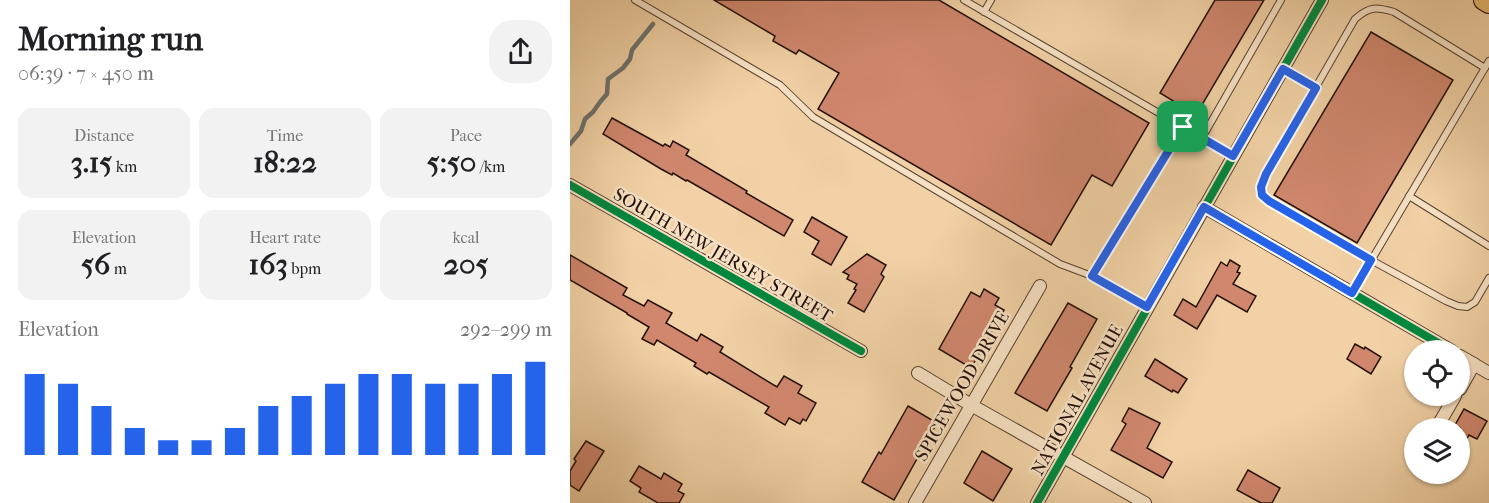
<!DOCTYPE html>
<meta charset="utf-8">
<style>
:root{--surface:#fff;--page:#f2f2f2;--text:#202124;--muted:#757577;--accent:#2563eb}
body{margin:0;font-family:"IM FELL French Canon",serif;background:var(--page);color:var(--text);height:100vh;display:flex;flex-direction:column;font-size:22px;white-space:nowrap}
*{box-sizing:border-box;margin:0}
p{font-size:20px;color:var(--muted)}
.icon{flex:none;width:33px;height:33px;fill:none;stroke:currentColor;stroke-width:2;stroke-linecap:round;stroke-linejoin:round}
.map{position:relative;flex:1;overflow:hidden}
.sheet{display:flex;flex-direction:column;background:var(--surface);width:570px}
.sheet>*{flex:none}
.tools{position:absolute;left:834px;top:340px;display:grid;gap:12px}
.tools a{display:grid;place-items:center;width:66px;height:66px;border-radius:50%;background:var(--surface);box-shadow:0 2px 4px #0004;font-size:30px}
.pin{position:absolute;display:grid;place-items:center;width:51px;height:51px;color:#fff;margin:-26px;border-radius:12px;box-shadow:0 3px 9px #0006}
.round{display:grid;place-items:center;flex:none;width:63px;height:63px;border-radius:24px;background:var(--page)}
.head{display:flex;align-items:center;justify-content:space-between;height:102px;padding:0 18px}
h1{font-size:33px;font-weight:700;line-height:45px}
.figures{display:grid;grid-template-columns:repeat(3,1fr);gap:9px;height:102px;padding:6px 18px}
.figures div{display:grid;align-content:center;border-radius:15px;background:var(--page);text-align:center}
.figures b{font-size:30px;font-weight:700}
.figures small{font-size:16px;font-weight:400}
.figures p{font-size:16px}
.chart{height:168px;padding:12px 18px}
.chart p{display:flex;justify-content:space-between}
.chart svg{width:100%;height:108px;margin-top:6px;stroke:var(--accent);stroke-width:6}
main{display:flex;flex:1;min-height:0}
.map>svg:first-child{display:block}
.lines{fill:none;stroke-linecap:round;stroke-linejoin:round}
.stream{stroke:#6e726e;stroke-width:4.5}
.building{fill:#d0876e;stroke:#241008;stroke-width:1.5}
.lane-casing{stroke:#57402f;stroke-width:8}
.street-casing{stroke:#57402f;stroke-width:14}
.primary-casing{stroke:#241008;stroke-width:22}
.lane{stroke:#f6e1c4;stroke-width:6}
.street{stroke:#f6e1c4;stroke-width:12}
.primary{stroke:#e8b872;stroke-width:20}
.cycleway-casing{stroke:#f6e1c4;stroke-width:11}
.cycleway{stroke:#00873e;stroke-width:8}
.route-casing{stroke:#fff;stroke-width:12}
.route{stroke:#2563eb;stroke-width:8}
.labels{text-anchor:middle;stroke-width:5;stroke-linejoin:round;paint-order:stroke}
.street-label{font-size:18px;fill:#241008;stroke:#f6e1c4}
</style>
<main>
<section class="sheet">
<div class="head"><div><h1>Morning run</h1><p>06:39 · 7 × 450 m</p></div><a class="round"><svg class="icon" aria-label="share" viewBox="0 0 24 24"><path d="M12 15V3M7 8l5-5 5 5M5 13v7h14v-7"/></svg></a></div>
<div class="figures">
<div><p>Distance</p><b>3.15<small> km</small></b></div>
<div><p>Time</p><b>18:22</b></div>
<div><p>Pace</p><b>5:50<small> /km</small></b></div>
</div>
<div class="figures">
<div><p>Elevation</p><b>56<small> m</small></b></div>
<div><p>Heart rate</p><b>163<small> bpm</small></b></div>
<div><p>kcal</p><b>205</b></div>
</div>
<div class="chart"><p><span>Elevation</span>292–299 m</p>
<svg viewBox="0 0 160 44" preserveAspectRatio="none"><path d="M5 44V11M15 44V15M25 44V24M35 44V33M45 44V38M55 44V38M65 44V33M75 44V24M85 44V20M95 44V15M105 44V11M115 44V11M125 44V15M135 44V15M145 44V11M155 44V6"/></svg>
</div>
</section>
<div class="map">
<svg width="919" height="503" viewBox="0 0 919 503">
<rect width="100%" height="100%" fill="#f1d1a5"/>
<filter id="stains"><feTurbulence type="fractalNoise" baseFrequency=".00333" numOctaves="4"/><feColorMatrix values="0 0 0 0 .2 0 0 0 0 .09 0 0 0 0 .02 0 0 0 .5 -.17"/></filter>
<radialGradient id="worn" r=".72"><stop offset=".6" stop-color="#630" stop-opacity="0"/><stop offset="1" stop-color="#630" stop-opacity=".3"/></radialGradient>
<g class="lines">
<polyline class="stream" points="0,144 11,131 15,119 23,112 30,102 37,94 38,79 53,68 60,59 62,50 83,24"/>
</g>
<g class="building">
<polygon points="144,0 369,0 579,123 542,186 522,175 481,245 248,109 269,73 229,50 226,54 203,41 205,36"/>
<polygon points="645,0 694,0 626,115 590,93"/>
<polygon points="801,32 883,80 787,243 704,195"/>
<polygon points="42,118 93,146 95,144 100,147 103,141 119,150 116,155 177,191 176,193 223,220 214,236 117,180 116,181 103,173 102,175 91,169 33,134"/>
<polygon points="242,217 277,237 261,265 242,254 249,241 234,232"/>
<polygon points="297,254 316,265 311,274 314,277 294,312 278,303 286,290 284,289 287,284 277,279 279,275 273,272"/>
<polygon points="0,255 57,288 53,295 74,306 78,300 102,313 96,323 127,341 131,334 153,347 150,352 207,387 214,376 232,386 228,393 246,403 236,421 233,419 230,424 219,418 215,425 195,413 199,407 139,372 137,374 124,366 126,363 87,340 84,345 72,339 79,327 57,314 57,313 0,280"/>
<polygon points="660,260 670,266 667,272 670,273 663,284 686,296 677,312 647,295 627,329 604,315 613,299 626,307 651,262 657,266"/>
<polygon points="414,289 429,298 425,305 434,310 401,368 369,349 401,292 410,297"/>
<polygon points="498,303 527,319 500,367 502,368 477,411 445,393"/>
<polygon points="785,344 794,349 795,347 811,357 801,374 777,359"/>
<polygon points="585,359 617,379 608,393 603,390 602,392 575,376"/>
<polygon points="338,406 367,423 324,500 292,482 309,452 311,454"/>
<polygon points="559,408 590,423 577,448 602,462 593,478 541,450 556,424 552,421"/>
<polygon points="894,409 917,421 907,439 899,435 890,451 890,428 885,425"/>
<polygon points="16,441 34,451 9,491 0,485 0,471 6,461 4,459"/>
<polygon points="412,451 442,469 423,501 394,483"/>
<polygon points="69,466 91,479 94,473 112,484 108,491 114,494 109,503 88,503 69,492 71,488 60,481"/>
<polygon points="678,470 710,488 702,503 691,503 667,490"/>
</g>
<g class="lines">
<defs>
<g id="lane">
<polyline points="65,0 210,85 243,117 490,264 522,276"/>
<polyline points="394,0 663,156"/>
<polyline points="414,12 421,0"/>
<path d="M915,68L824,12C806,7 800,6 785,19L696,174L691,187L692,195L699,201L801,260L876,301L888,306L897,307L905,302L919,278"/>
<polyline points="713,69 746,88"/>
<polyline points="632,138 711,0"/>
<polyline points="839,196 919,246"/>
<polyline points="782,293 919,61"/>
<polyline points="577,307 522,276 613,127"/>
</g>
<g id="street">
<polyline points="0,185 291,351"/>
<polyline points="634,207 882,351"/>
<polyline points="890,356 919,373"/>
<polyline points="348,373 401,405 575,503"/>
<polyline points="890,389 904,364"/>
<polyline points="866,429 885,396"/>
<polyline points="345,503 470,286"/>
<polyline points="467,503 752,0"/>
</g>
<polyline id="primary" points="914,0 919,3"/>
</defs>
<use href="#lane" class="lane-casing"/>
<use href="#street" class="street-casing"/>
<use href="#primary" class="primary-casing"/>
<use href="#lane" class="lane"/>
<use href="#street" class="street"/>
<use href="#primary" class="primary"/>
<defs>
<g id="cycleway">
<polyline points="0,185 291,351"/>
<polyline points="634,207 882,351"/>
<polyline points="467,503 752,0"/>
</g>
</defs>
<use href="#cycleway" class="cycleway-casing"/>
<use href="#cycleway" class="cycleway"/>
</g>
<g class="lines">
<defs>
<polygon id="route" points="713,69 746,88 696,174 691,187 692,195 699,201 801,260 782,293 634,207 577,307 522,276 613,127 663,156"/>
</defs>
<use href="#route" class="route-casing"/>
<use href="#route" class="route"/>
</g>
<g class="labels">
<g class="street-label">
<text transform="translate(153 255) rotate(30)" y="6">SOUTH NEW JERSEY STREET</text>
<text transform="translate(392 386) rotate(-60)" y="6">SPICEWOOD DRIVE</text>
<text transform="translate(507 400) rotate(-61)" y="6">NATIONAL AVENUE</text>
</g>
</g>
<rect width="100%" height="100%" filter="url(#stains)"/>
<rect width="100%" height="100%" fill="url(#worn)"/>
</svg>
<div class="tools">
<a><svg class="icon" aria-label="locate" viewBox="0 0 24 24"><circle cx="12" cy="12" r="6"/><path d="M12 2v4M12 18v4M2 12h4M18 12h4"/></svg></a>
<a><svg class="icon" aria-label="layers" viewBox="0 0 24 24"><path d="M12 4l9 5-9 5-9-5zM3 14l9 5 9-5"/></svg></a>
</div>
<div class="pin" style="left:613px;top:127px;background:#1e9e55"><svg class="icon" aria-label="arrive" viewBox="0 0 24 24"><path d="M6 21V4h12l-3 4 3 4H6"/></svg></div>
</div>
</main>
